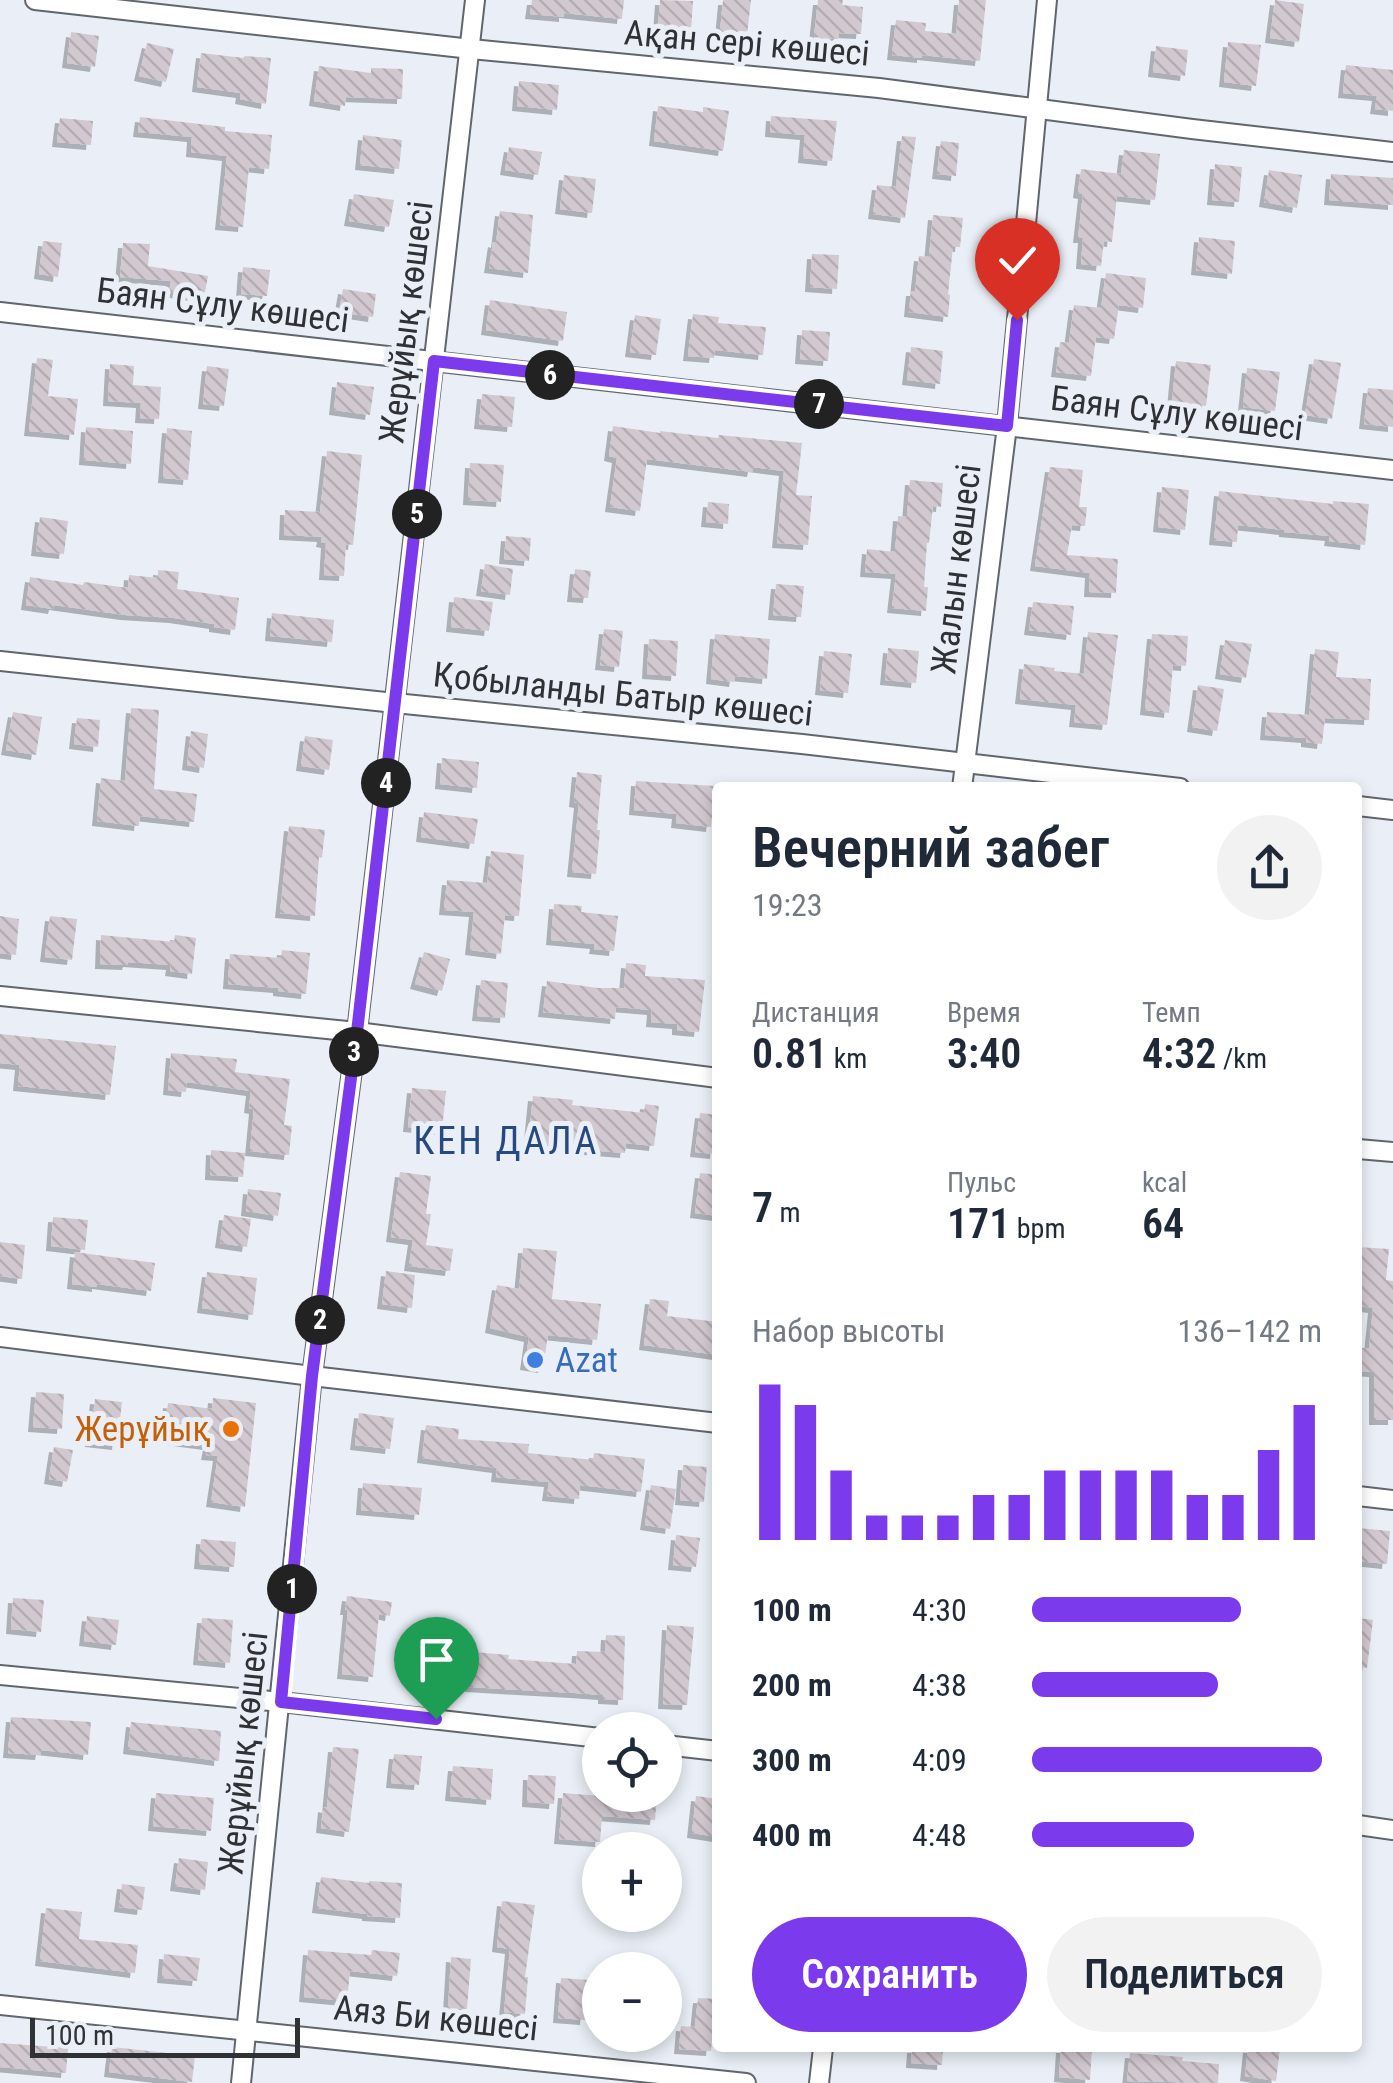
<!DOCTYPE html>
<html lang="ru">
<meta charset="utf-8">
<style>
:root{--surface:#fff;--page:#f2f2f3;--text:#1f2937;--muted:#747a83;--accent:#7c3aed}
body{margin:0;font-family:"Roboto Condensed",sans-serif;background:var(--page);color:var(--text);height:100vh;display:flex;flex-direction:column;font-size:38px;white-space:nowrap}
*{box-sizing:border-box;margin:0}
p{font-size:32px;color:var(--muted)}
.icon{flex:none;width:55px;height:55px;fill:none;stroke:currentColor;stroke-width:2;stroke-linecap:round;stroke-linejoin:round}
.map{position:relative;flex:1;overflow:hidden}
.panel{position:absolute;left:712px;top:782px;width:650px;height:1270px;display:flex;flex-direction:column;background:var(--surface);border-radius:10px;box-shadow:0 5px 15px #0003}
.panel>*{flex:none}
.fabs{position:absolute;left:582px;top:1712px;display:grid;gap:20px}
.fabs a{display:grid;place-items:center;width:100px;height:100px;border-radius:50%;background:var(--surface);box-shadow:0 5px 15px #0003;font-size:50px}
.scale{position:absolute;left:30px;bottom:25px;width:270px;box-sizing:border-box;padding-left:10px;border:5px solid #2f3135;border-top:0;font-size:28px;line-height:35px;white-space:nowrap;color:#2f3135;-webkit-text-stroke:8px #eaeff7;paint-order:stroke}
.pin{position:absolute;display:grid;place-items:center;width:85px;height:85px;color:#fff;margin:-102px -42px;border-radius:50% 50% 50% 0;rotate:-45deg;box-shadow:0 0 10px #0007}
.pin .icon{rotate:45deg}
.km{position:absolute;width:50px;height:50px;margin:-25px;border-radius:50%;background:#222;color:#fff;font-size:28px;line-height:50px;text-align:center}
.round{display:grid;place-items:center;flex:none;width:105px;height:105px;border-radius:52px;background:var(--page)}
.summary{display:flex;align-items:center;justify-content:space-between;height:170px;padding:0 40px}
h1{font-size:55px;font-weight:600;line-height:75px}
.figures{display:grid;grid-template-columns:repeat(3,1fr);gap:15px;height:170px;padding:10px 40px}
.figures div{display:grid;align-content:center}
.figures b{font-size:42px;font-weight:600}
.figures small{font-size:28px;font-weight:400}
.figures p{font-size:28px}
.chart{height:280px;padding:20px 40px}
.chart p{display:flex;justify-content:space-between}
.chart svg{width:100%;height:180px;margin-top:10px;stroke:var(--accent);stroke-width:6}
.primary-button{display:flex;gap:20px;margin-top:auto;padding:20px 40px}
.primary-button a{flex:1;height:115px;border-radius:60px;background:var(--accent);color:#fff;font-size:40px;font-weight:600;line-height:115px;text-align:center}
.primary-button a+a{background:var(--page);color:var(--text)}
ul{padding:0 40px;list-style:none;font-size:32px}
li{display:grid;grid-template-columns:160px 120px 1fr;align-items:center;height:75px}
li i{height:25px;border-radius:12px;background:var(--accent)}
.map>svg:first-child{display:block}
.building{fill:url(#building-back-hatch);filter:url(#shadow)}
.lines{fill:none;stroke-linecap:round;stroke-linejoin:round}
.street-casing{stroke:#61656c;stroke-width:22}
.street{stroke:#fff;stroke-width:18}
.route-casing{stroke:#fff;stroke-width:20}
.route{stroke:#7c3aed;stroke-width:12}
.shop-dot{fill:#3f7fe0;stroke:#eaeff7;stroke-width:4}
.food-dot{fill:#e8710a;stroke:#eaeff7;stroke-width:4}
.labels{text-anchor:middle;stroke-width:10;stroke-linejoin:round;paint-order:stroke}
.street-label{font-size:35px;fill:#2f3135;stroke:#eaeff7}
.shop-label{font-size:35px;fill:#366cbe;stroke:#eaeff7;text-anchor:start}
.food-label{font-size:35px;fill:#c56008;stroke:#eaeff7;text-anchor:end}
.neighbourhood-label{font-size:38px;letter-spacing:2.5px;fill:#264a80;stroke:#eaeff7}
</style>
<div class="map">
<svg width="1393" height="2083" viewBox="0 0 1393 2083">
<defs>
<pattern id="building-back-hatch" width="6" height="6" patternUnits="userSpaceOnUse" patternTransform="scale(2.5)"><rect width="6" height="6" fill="#d2c9d0"/><path d="M-1 5l2 2M0 0l6 6M5-1l2 2" fill="none" stroke="#b5adb3"/></pattern>
<filter id="shadow"><feDropShadow dx="-5" dy="5" stdDeviation="0" flood-color="#0004"/></filter>
</defs>
<rect width="100%" height="100%" fill="#eaeff7"/>
<g class="building">
<polygon points="532,0 624,0 622,19 564,13 564,17 530,14"/>
<polygon points="660,0 693,1 691,31 658,28"/>
<polygon points="723,0 751,0 747,35 720,32"/>
<polygon points="818,0 843,0 842,5 863,7 861,34 839,33 838,39 814,37"/>
<polygon points="959,0 986,0 980,61 922,55 922,58 892,55 896,20 926,23 925,31 956,34"/>
<polygon points="1275,0 1304,4 1299,42 1270,38"/>
<polygon points="71,32 99,36 95,67 67,63"/>
<polygon points="1228,42 1261,45 1256,86 1224,82"/>
<polygon points="147,43 174,49 166,82 139,76"/>
<polygon points="1156,46 1188,50 1185,76 1153,72"/>
<polygon points="201,53 244,58 244,56 271,58 266,104 240,99 241,93 197,87"/>
<polygon points="1346,65 1393,70 1393,111 1375,109 1377,96 1343,93"/>
<polygon points="319,66 371,73 371,68 403,69 402,99 346,97 345,106 314,101"/>
<polygon points="519,81 559,85 557,110 517,106"/>
<polygon points="658,106 703,112 703,107 729,111 723,151 654,141"/>
<polygon points="771,116 837,121 832,161 803,158 805,135 770,132"/>
<polygon points="140,117 225,127 225,131 272,135 269,169 249,167 243,227 220,225 227,156 191,152 192,137 138,132"/>
<polygon points="60,118 93,121 91,145 57,142"/>
<polygon points="363,135 402,140 399,169 360,165"/>
<polygon points="902,136 916,137 905,218 873,214 877,185 896,187"/>
<polygon points="941,141 959,143 956,176 937,174"/>
<polygon points="509,147 542,152 538,175 505,170"/>
<polygon points="1124,150 1160,154 1155,200 1117,196 1112,242 1104,241 1101,266 1081,264 1083,238 1078,238 1083,194 1078,193 1081,169 1121,174"/>
<polygon points="1215,164 1242,167 1239,202 1212,200"/>
<polygon points="1269,170 1302,175 1297,208 1264,202"/>
<polygon points="1331,174 1393,178 1393,205 1329,200"/>
<polygon points="564,175 596,179 592,213 560,209"/>
<polygon points="354,194 394,200 389,227 349,221"/>
<polygon points="500,211 533,215 528,273 489,268 493,242 496,243"/>
<polygon points="933,215 963,218 960,247 953,247 948,294 950,295 948,317 909,312 911,291 915,291 919,256 929,257"/>
<polygon points="1199,237 1235,241 1232,274 1196,270"/>
<polygon points="43,241 62,243 58,277 39,274"/>
<polygon points="123,243 150,244 148,266 208,276 204,298 169,292 171,281 120,277"/>
<polygon points="812,254 839,255 837,289 810,287"/>
<polygon points="243,267 270,270 267,296 241,294"/>
<polygon points="1106,273 1146,278 1143,308 1119,305 1114,339 1096,337 1091,376 1056,372 1060,342 1069,343 1074,305 1101,308"/>
<polygon points="343,289 376,294 373,317 339,312"/>
<polygon points="490,300 567,312 563,341 486,330"/>
<polygon points="693,314 719,317 718,323 766,327 763,355 715,350 714,358 688,356"/>
<polygon points="635,315 661,319 656,355 630,352"/>
<polygon points="802,330 830,332 828,361 800,359"/>
<polygon points="911,347 943,351 940,384 907,380"/>
<polygon points="37,358 53,360 48,396 78,399 74,435 29,431"/>
<polygon points="1314,359 1341,363 1332,419 1305,415"/>
<polygon points="1176,361 1211,365 1206,406 1172,403"/>
<polygon points="110,364 134,366 133,385 161,387 159,419 140,418 141,403 108,401"/>
<polygon points="207,366 229,369 224,406 203,404"/>
<polygon points="1247,368 1280,372 1275,411 1243,407"/>
<polygon points="337,382 374,387 370,415 334,410"/>
<polygon points="1368,388 1393,390 1393,427 1364,424"/>
<polygon points="482,394 515,397 512,427 479,424"/>
<polygon points="613,426 660,433 660,431 718,438 719,435 802,443 796,495 812,496 808,545 777,543 784,471 753,467 752,472 647,459 640,511 610,507 617,458 609,456"/>
<polygon points="86,427 133,431 131,464 84,460"/>
<polygon points="167,428 192,431 188,480 163,478"/>
<polygon points="327,451 362,455 353,545 346,544 344,576 324,575 326,543 321,542 322,537 284,535 285,510 320,512"/>
<polygon points="470,463 504,465 501,502 468,500"/>
<polygon points="1050,467 1083,470 1079,507 1087,507 1085,526 1072,525 1067,555 1118,559 1116,593 1089,592 1090,573 1035,566"/>
<polygon points="910,480 943,483 941,507 933,506 929,543 927,543 924,587 928,587 926,611 892,608 896,574 865,572 867,549 895,552 898,516 907,517"/>
<polygon points="1162,487 1189,490 1185,530 1158,527"/>
<polygon points="1219,491 1333,504 1333,501 1369,504 1365,545 1329,541 1330,536 1284,532 1284,530 1238,525 1237,542 1214,540"/>
<polygon points="708,502 729,504 728,524 706,522"/>
<polygon points="40,517 68,521 64,554 36,551"/>
<polygon points="506,536 531,538 529,561 504,559"/>
<polygon points="485,564 513,569 510,595 481,591"/>
<polygon points="575,569 591,571 588,598 572,597"/>
<polygon points="158,570 179,572 177,589 239,598 235,630 214,627 214,624 174,618 125,615 54,605 53,609 26,605 30,577 83,585 84,582 128,588 129,575 158,578"/>
<polygon points="776,584 804,586 801,617 773,615"/>
<polygon points="454,597 493,602 489,631 451,627"/>
<polygon points="1033,602 1074,606 1071,635 1029,630"/>
<polygon points="272,613 334,620 332,642 270,636"/>
<polygon points="604,629 623,631 619,667 600,665"/>
<polygon points="1088,632 1118,635 1107,725 1074,722 1076,705 1020,699 1024,664 1055,668 1054,671 1084,674"/>
<polygon points="715,634 770,639 767,679 735,676 734,682 711,679"/>
<polygon points="1152,634 1188,636 1186,666 1173,665 1169,713 1145,710"/>
<polygon points="649,639 678,641 676,676 647,674"/>
<polygon points="1225,640 1252,644 1246,678 1220,674"/>
<polygon points="888,648 919,651 916,683 885,680"/>
<polygon points="1315,649 1339,652 1336,677 1371,679 1369,720 1325,718 1322,744 1306,742 1306,738 1265,735 1267,712 1309,715"/>
<polygon points="824,651 852,654 848,693 820,690"/>
<polygon points="1198,685 1224,689 1217,731 1192,727"/>
<polygon points="131,708 159,710 154,789 197,794 194,822 140,816 139,826 97,821 101,778 125,781"/>
<polygon points="13,712 42,717 36,755 6,750"/>
<polygon points="77,718 100,720 98,747 74,744"/>
<polygon points="191,731 208,734 204,768 187,765"/>
<polygon points="305,736 333,740 329,770 301,766"/>
<polygon points="442,758 479,762 477,788 440,784"/>
<polygon points="577,772 602,775 597,830 600,830 596,874 572,872 579,803 574,802"/>
<polygon points="636,781 715,786 711,827 676,823 677,814 634,810"/>
<polygon points="424,812 478,819 474,844 421,837"/>
<polygon points="289,826 325,830 322,858 319,857 315,916 280,913"/>
<polygon points="491,851 524,855 519,916 505,915 501,954 470,950 474,912 444,910 447,880 487,883"/>
<polygon points="554,904 582,906 581,912 618,916 614,951 594,949 595,944 551,940"/>
<polygon points="0,916 19,919 16,955 0,953"/>
<polygon points="50,916 77,919 72,960 45,957"/>
<polygon points="101,935 174,942 175,935 196,938 192,974 170,971 171,965 128,962 127,965 100,964"/>
<polygon points="282,950 310,953 306,994 278,991 278,988 228,984 230,954 281,958"/>
<polygon points="424,952 450,959 442,991 415,984"/>
<polygon points="626,963 646,965 645,976 705,980 699,1032 677,1030 677,1024 651,1022 652,1010 616,1007 615,1019 543,1012 547,981 598,988 624,988"/>
<polygon points="481,980 508,983 505,1018 477,1016"/>
<polygon points="0,1034 116,1046 110,1095 18,1086 20,1065 0,1063"/>
<polygon points="171,1053 237,1059 235,1072 290,1079 284,1125 292,1126 289,1155 250,1151 254,1109 249,1108 251,1091 187,1082 186,1092 168,1090"/>
<polygon points="412,1088 446,1091 442,1130 408,1127"/>
<polygon points="533,1096 573,1100 572,1105 644,1113 645,1104 659,1106 654,1146 626,1143 625,1153 528,1145"/>
<polygon points="700,1113 718,1115 715,1154 695,1152"/>
<polygon points="211,1150 245,1153 243,1177 210,1175"/>
<polygon points="400,1172 431,1176 426,1214 431,1214 426,1245 453,1249 450,1271 409,1266 413,1240 391,1237"/>
<polygon points="700,1173 718,1175 718,1216 695,1213"/>
<polygon points="248,1189 281,1193 278,1216 246,1211"/>
<polygon points="224,1215 251,1219 247,1247 220,1243"/>
<polygon points="53,1217 88,1220 85,1250 51,1246"/>
<polygon points="0,1242 25,1245 22,1279 0,1276"/>
<polygon points="1358,1247 1389,1249 1386,1280 1393,1281 1393,1420 1374,1420 1374,1372 1358,1371 1359,1348 1369,1348 1373,1308 1358,1306"/>
<polygon points="523,1248 557,1251 552,1299 601,1304 597,1340 548,1335 543,1368 525,1365 529,1337 490,1328 497,1285 519,1289"/>
<polygon points="75,1252 155,1263 151,1291 97,1284 97,1287 72,1284"/>
<polygon points="386,1271 415,1275 412,1308 382,1304"/>
<polygon points="207,1272 257,1278 253,1315 202,1308"/>
<polygon points="650,1299 669,1301 667,1316 718,1322 718,1355 644,1345"/>
<polygon points="36,1392 64,1394 62,1429 33,1427"/>
<polygon points="213,1398 256,1403 245,1507 211,1502 218,1456 206,1455 208,1445 163,1439 168,1403 212,1409"/>
<polygon points="95,1399 122,1402 117,1445 90,1442"/>
<polygon points="359,1413 394,1418 390,1449 355,1445"/>
<polygon points="426,1425 459,1429 458,1439 529,1444 528,1453 593,1460 594,1453 645,1459 641,1492 580,1485 579,1499 547,1496 549,1482 496,1477 497,1468 422,1458"/>
<polygon points="54,1447 73,1450 67,1482 49,1479"/>
<polygon points="683,1465 707,1467 704,1502 680,1500"/>
<polygon points="363,1483 422,1488 419,1515 361,1510"/>
<polygon points="651,1485 676,1489 670,1529 645,1525"/>
<polygon points="1358,1528 1390,1531 1387,1564 1358,1561"/>
<polygon points="676,1535 700,1538 696,1567 673,1565"/>
<polygon points="201,1539 236,1542 234,1567 199,1564"/>
<polygon points="347,1596 392,1602 390,1616 379,1614 373,1677 342,1674 348,1610 345,1610"/>
<polygon points="13,1598 44,1600 41,1632 11,1629"/>
<polygon points="87,1616 119,1620 116,1645 84,1641"/>
<polygon points="202,1618 233,1620 230,1663 198,1660"/>
<polygon points="1358,1618 1373,1620 1367,1668 1358,1667"/>
<polygon points="667,1625 694,1627 687,1705 663,1704"/>
<polygon points="606,1635 625,1636 623,1700 603,1699 603,1695 575,1693 470,1687 473,1652 509,1655 508,1659 576,1664 577,1651 605,1652"/>
<polygon points="11,1717 91,1722 88,1755 41,1750 40,1755 8,1753"/>
<polygon points="131,1722 221,1731 219,1761 128,1749"/>
<polygon points="333,1747 359,1749 349,1832 321,1828 323,1807 327,1808"/>
<polygon points="394,1754 422,1756 419,1785 391,1783"/>
<polygon points="453,1766 493,1769 491,1800 450,1796"/>
<polygon points="528,1775 556,1776 554,1804 527,1802"/>
<polygon points="156,1793 214,1798 211,1831 153,1826"/>
<polygon points="563,1793 628,1798 629,1795 657,1795 655,1820 602,1816 600,1842 559,1839"/>
<polygon points="696,1796 718,1799 718,1837 692,1833"/>
<polygon points="179,1858 208,1862 205,1890 175,1886"/>
<polygon points="321,1877 369,1883 369,1881 402,1883 400,1918 367,1916 367,1914 317,1908"/>
<polygon points="122,1884 145,1887 142,1910 119,1907"/>
<polygon points="502,1901 535,1905 525,1977 528,1977 525,2014 504,2012 510,1949 497,1947"/>
<polygon points="46,1908 82,1912 79,1939 138,1945 135,1973 40,1961"/>
<polygon points="308,1950 371,1955 372,1950 400,1953 397,1976 350,1971 347,2001 304,1997"/>
<polygon points="164,1954 200,1958 197,1981 162,1978"/>
<polygon points="451,1957 471,1959 467,2009 448,2008"/>
<polygon points="561,1978 588,1980 585,2020 558,2018"/>
<polygon points="698,1998 718,1999 718,2021 714,2021 711,2051 679,2049 681,2026 695,2027"/>
<polygon points="0,2043 68,2048 66,2073 0,2067"/>
<polygon points="112,2047 195,2056 192,2082 109,2072"/>
<polygon points="912,2048 943,2048 942,2065 911,2063"/>
<polygon points="1061,2048 1092,2048 1090,2080 1059,2077"/>
<polygon points="1248,2048 1280,2048 1276,2081 1245,2076"/>
<polygon points="1130,2053 1183,2057 1182,2061 1219,2064 1218,2083 1127,2081"/>
</g>
<g class="lines">
<defs>
<g id="street">
<polyline points="35,0 471,49 879,88 1192,129 1393,152"/>
<polyline points="0,312 1393,470"/>
<polyline points="0,661 395,703 802,744 1180,788"/>
<polyline points="962,788 1007,426 1047,0"/>
<polyline points="1358,806 1393,810"/>
<polyline points="0,996 357,1032 718,1078"/>
<polyline points="1358,1149 1393,1152"/>
<polyline points="0,1337 312,1376 718,1423"/>
<polyline points="1358,1496 1393,1500"/>
<polyline points="0,1675 281,1702 600,1738"/>
<polyline points="665,1745 718,1751"/>
<polyline points="1358,1825 1393,1830"/>
<polyline points="0,2005 746,2083"/>
<polyline points="241,2083 312,1376 357,1032 475,0"/>
<polyline points="819,2083 823,2048"/>
</g>
</defs>
<use href="#street" class="street-casing"/>
<use href="#street" class="street"/>
</g>
<g class="lines">
<defs>
<polyline id="route" points="436,1719 281,1702 312,1376 357,1032 434,361 1007,426 1017,320"/>
</defs>
<use href="#route" class="route-casing"/>
<use href="#route" class="route"/>
</g>
<circle class="shop-dot" cx="535" cy="1360" r="10"/>
<circle class="food-dot" cx="231" cy="1429" r="10"/>
<g class="labels">
<g class="street-label">
<text transform="translate(747 43) rotate(5)" y="12">Ақан сері көшесі</text>
<text transform="translate(223 305) rotate(7)" y="12">Баян Сұлу көшесі</text>
<text transform="translate(406 322) rotate(-83)" y="12">Жерұйық көшесі</text>
<text transform="translate(1177 413) rotate(7)" y="12">Баян Сұлу көшесі</text>
<text transform="translate(956 569) rotate(-83)" y="12">Жалын көшесі</text>
<text transform="translate(623 694) rotate(6)" y="12">Қобыланды Батыр көшесі</text>
<text transform="translate(243 1753) rotate(-84)" y="12">Жерұйық көшесі</text>
<text transform="translate(436 2018) rotate(6)" y="12">Аяз Би көшесі</text>
</g>
<g class="shop-label">
<text x="555" y="1372">Azat</text>
</g>
<g class="food-label">
<text x="211" y="1441">Жерұйық</text>
</g>
<g class="neighbourhood-label">
<text x="506" y="1154">КЕН ДАЛА</text>
</g>
</g>
</svg>
<div class="fabs">
<a><svg class="icon" aria-label="locate" viewBox="0 0 24 24"><circle cx="12" cy="12" r="6"/><path d="M12 2v4M12 18v4M2 12h4M18 12h4"/></svg></a>
<a>+</a>
<a>−</a>
</div>
<div class="scale">100 m</div>
<div class="pin" style="left:436px;top:1719px;background:#1e9e55"><svg class="icon" aria-label="arrive" viewBox="0 0 24 24"><path d="M6 21V4h12l-3 4 3 4H6"/></svg></div>
<div class="pin" style="left:1017px;top:320px;background:#d93025"><svg class="icon" aria-label="check" viewBox="0 0 24 24"><path d="M5 12l5 5 9-10"/></svg></div>
<b class="km" style="left:292px;top:1589px">1</b>
<b class="km" style="left:320px;top:1320px">2</b>
<b class="km" style="left:354px;top:1052px">3</b>
<b class="km" style="left:386px;top:783px">4</b>
<b class="km" style="left:417px;top:514px">5</b>
<b class="km" style="left:550px;top:375px">6</b>
<b class="km" style="left:819px;top:404px">7</b>
<section class="panel">
<div class="summary"><div><h1>Вечерний забег</h1><p>19:23</p></div><a class="round"><svg class="icon" aria-label="share" viewBox="0 0 24 24"><path d="M12 15V3M7 8l5-5 5 5M5 13v7h14v-7"/></svg></a></div>
<div class="figures">
<div><p>Дистанция</p><b>0.81<small> km</small></b></div>
<div><p>Время</p><b>3:40</b></div>
<div><p>Темп</p><b>4:32<small> /km</small></b></div>
</div>
<div class="figures">
<div><b>7<small> m</small></b></div>
<div><p>Пульс</p><b>171<small> bpm</small></b></div>
<div><p>kcal</p><b>64</b></div>
</div>
<div class="chart"><p><span>Набор высоты</span>136–142 m</p>
<svg viewBox="0 0 160 44" preserveAspectRatio="none"><path d="M5 44V6M15 44V11M25 44V27M35 44V38M45 44V38M55 44V38M65 44V33M75 44V33M85 44V27M95 44V27M105 44V27M115 44V27M125 44V33M135 44V33M145 44V22M155 44V11"/></svg>
</div>
<ul>
<li><b>100 m</b>4:30<i style="width:72%"></i></li>
<li><b>200 m</b>4:38<i style="width:64%"></i></li>
<li><b>300 m</b>4:09<i style="width:100%"></i></li>
<li><b>400 m</b>4:48<i style="width:56%"></i></li>
</ul>
<div class="primary-button"><a>Сохранить</a><a>Поделиться</a></div>
</section>
</div>
